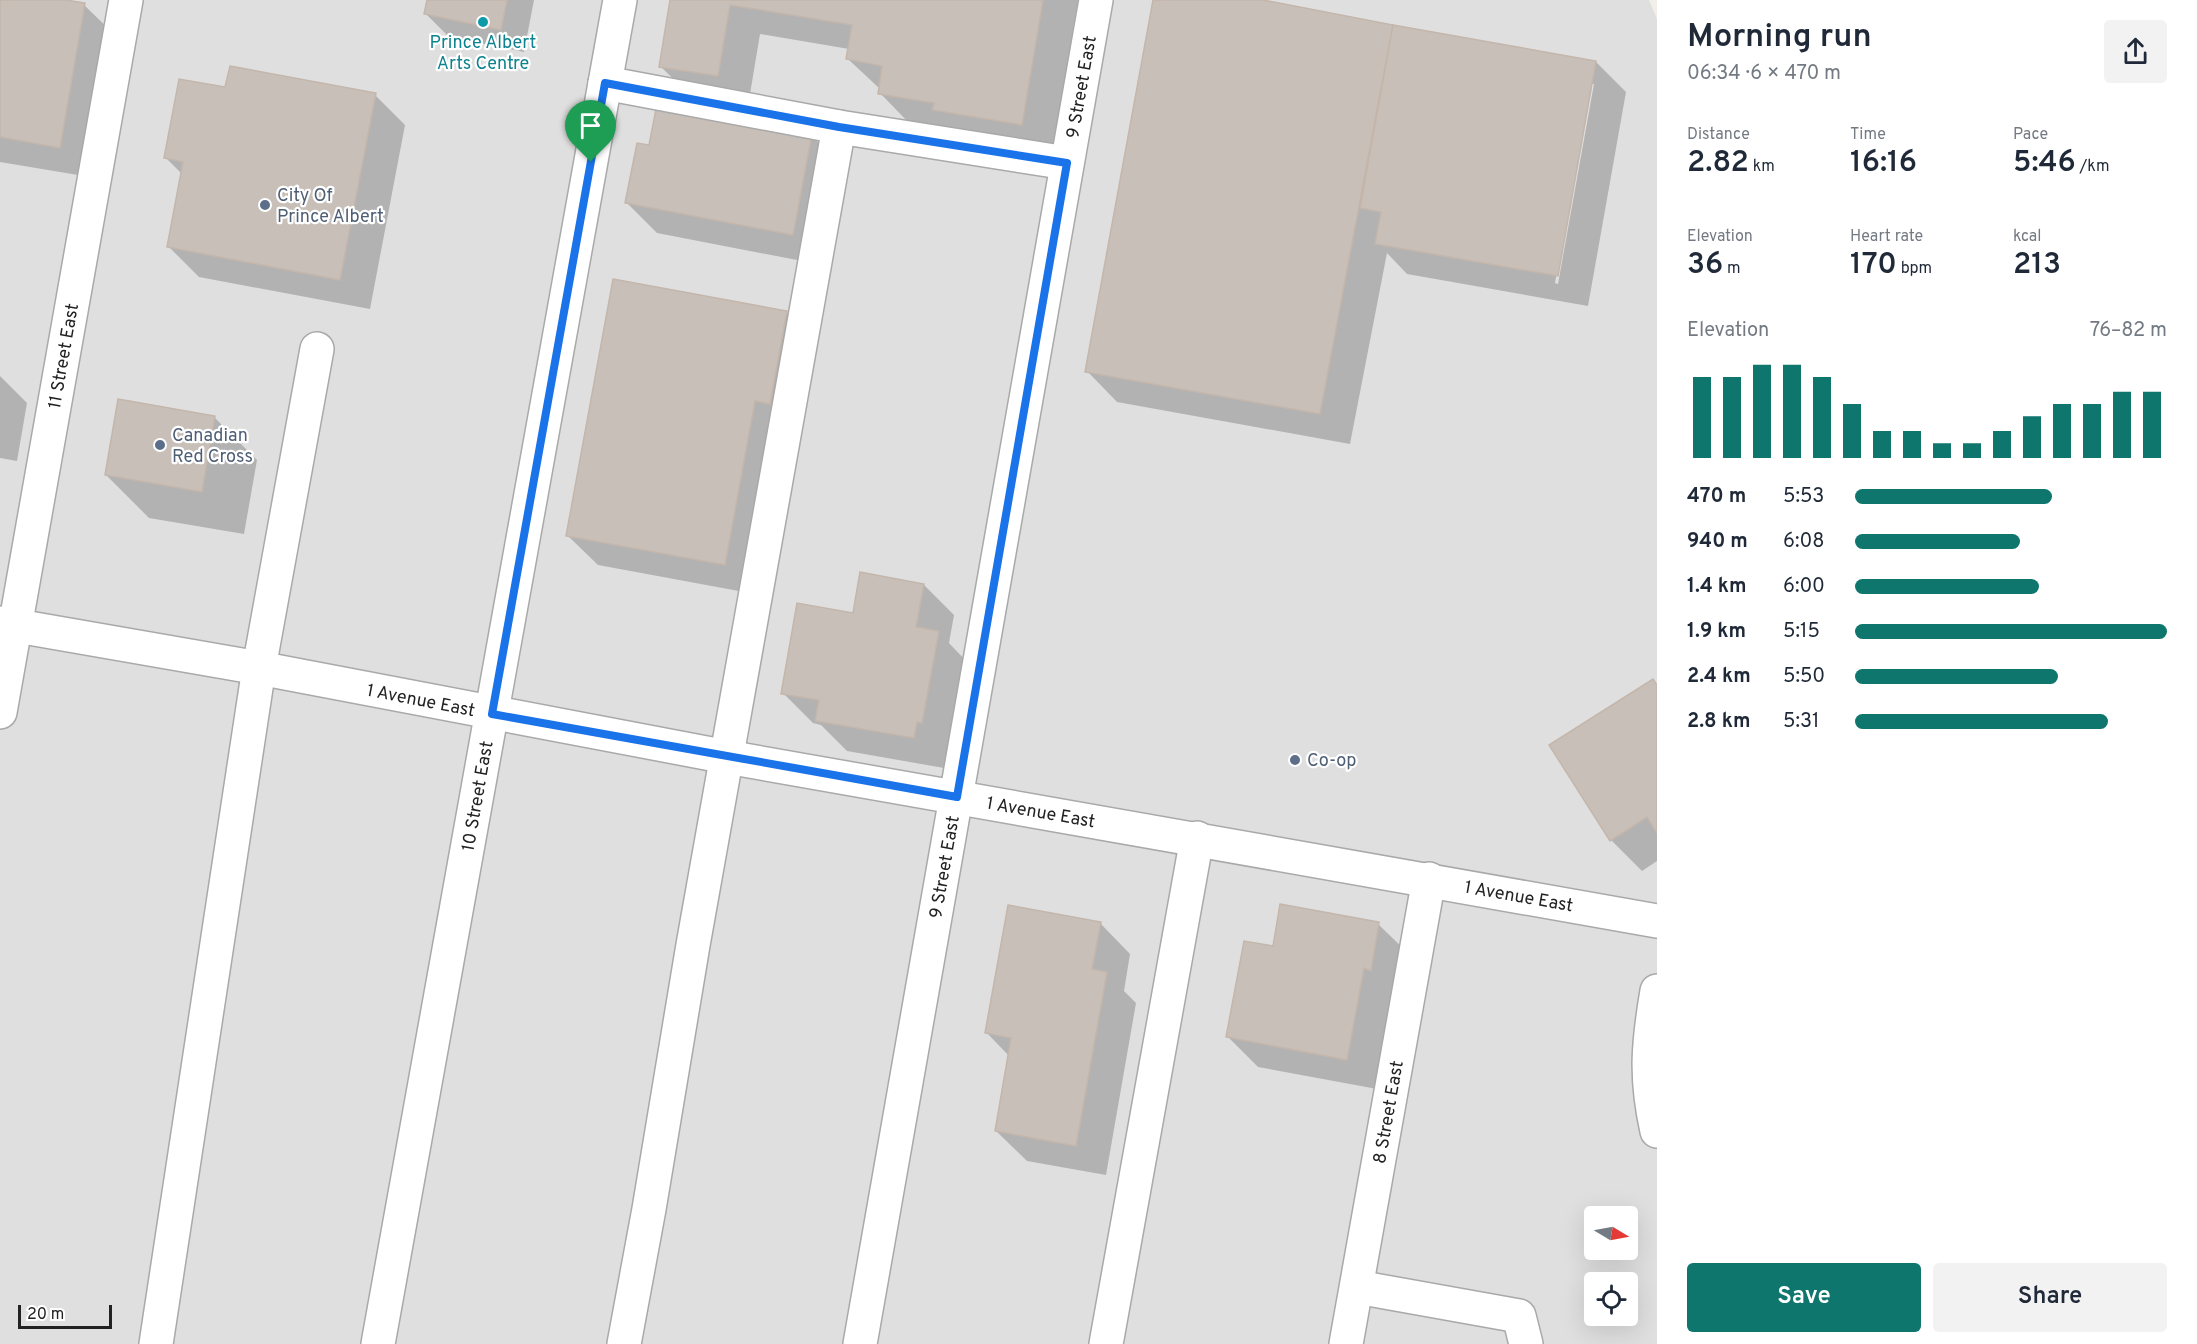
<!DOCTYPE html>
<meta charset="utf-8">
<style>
:root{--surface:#fff;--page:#f2f2f3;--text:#1f2937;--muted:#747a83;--accent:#0f766e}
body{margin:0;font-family:Overpass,sans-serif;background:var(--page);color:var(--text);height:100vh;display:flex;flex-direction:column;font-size:22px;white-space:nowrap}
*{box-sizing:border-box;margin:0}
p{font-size:20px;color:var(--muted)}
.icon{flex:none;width:33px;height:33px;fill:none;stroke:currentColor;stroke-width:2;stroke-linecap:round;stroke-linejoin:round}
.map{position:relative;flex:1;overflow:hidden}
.panel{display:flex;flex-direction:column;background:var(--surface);width:540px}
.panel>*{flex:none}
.needle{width:39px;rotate:100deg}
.controls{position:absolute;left:1584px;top:1206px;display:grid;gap:12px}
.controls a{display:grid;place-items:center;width:54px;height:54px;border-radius:6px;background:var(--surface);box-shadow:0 6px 24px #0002;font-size:30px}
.scale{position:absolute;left:18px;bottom:15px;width:94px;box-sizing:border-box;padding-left:6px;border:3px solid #222;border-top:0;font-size:16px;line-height:21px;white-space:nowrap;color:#222;-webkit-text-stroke:4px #fff;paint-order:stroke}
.pin{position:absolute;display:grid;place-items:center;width:51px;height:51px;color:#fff;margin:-62px -26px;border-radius:50% 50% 50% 0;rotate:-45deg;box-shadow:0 0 6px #0007}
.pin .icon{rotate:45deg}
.round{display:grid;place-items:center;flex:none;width:63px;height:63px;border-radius:6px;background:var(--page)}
.headline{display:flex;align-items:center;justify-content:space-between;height:102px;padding:0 30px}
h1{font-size:33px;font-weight:600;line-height:45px}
.figures{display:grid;grid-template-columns:repeat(3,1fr);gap:9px;height:102px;padding:6px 30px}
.figures div{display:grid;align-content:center}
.figures b{font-size:30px;font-weight:600}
.figures small{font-size:16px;font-weight:400}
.figures p{font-size:16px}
.chart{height:168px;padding:12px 30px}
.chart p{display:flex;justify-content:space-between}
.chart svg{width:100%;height:108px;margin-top:6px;stroke:var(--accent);stroke-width:6}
.primary-button{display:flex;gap:12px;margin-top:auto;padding:12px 30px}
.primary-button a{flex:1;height:69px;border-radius:6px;background:var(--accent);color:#fff;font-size:24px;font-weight:600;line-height:69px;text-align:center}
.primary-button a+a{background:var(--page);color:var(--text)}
ul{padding:0 30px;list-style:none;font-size:20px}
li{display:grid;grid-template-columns:96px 72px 1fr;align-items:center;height:45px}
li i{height:15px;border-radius:8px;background:var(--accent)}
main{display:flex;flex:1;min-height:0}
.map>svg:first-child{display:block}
.residential{fill:#e0dfdf;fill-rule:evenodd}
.shadow{fill:#0003;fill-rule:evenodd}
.building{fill:#c7bfb8;stroke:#c4b6ab;stroke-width:1.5}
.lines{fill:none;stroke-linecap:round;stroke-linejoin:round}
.minor-casing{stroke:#a9a9a9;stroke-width:36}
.minor{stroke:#fff;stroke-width:33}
.route-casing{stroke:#fff;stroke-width:12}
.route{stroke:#1a73e8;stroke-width:8}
.culture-dot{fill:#0f9aa8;stroke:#fff;stroke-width:2}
.service-dot{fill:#5c6f8a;stroke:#fff;stroke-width:2}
.labels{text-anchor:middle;stroke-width:4.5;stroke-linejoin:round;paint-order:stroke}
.culture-label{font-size:18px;fill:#0d838f;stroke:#fff}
.street-label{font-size:18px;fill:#222;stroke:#fff}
.service-label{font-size:18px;fill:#4e5e75;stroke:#fff;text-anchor:start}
</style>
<main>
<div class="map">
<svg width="1657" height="1344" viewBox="0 0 1657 1344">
<rect width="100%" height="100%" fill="#f2efe9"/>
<path class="residential" d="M0,0H1649L1657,19V1344H0ZM1594,1216H1628V1250H1594ZM1594,1282H1628V1316H1594Z"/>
<g class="shadow">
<polygon points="0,0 58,0 84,5 115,35 90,177 0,162"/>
<polygon points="429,0 534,0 524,52 449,37 426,14"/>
<polygon points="671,0 1078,0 1052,155 910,124 880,93 880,89 848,59 849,49 760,34 748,106 691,96 660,66"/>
<path d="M1154,0H1258L1596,62L1626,92L1588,306L1407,274L1387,253L1350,444L1117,402L1087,371ZM1591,84H1594L1558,284L1555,283Z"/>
<polygon points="375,95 405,125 370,309 199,277 169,247 182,174 166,158"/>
<polygon points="811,135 842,166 823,265 657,233 627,203 650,147"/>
<polygon points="786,312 816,343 755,594 598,565 567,535"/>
<polygon points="0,376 27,403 17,461 0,458"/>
<polygon points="214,417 257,460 244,534 149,518 106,475"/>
<polygon points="924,585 954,615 949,643 968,663 952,752 947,751 944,768 847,751 821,725 813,723 783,693 854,615"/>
<polygon points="1653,681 1657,685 1657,861 1642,871 1611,840 1551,745"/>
<polygon points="1100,923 1130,954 1124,991 1136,1003 1106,1175 1027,1161 996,1131 1009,1056 987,1033"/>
<polygon points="1378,924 1409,954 1377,1089 1258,1067 1228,1037 1274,948"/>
</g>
<g class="building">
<polygon points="0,0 66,0 85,3 60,148 0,137"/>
<polygon points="427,0 507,0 501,30 424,14"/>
<polygon points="670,0 1043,0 1022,125 932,110 934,103 878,94 882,66 846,59 852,25 730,5 718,76 659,67"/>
<polygon points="1153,0 1263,0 1393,25 1320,414 1085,372"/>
<polygon points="1393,25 1596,61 1558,276 1375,244 1381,212 1360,208"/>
<polygon points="230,66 376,93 340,280 167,247 183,162 164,158 179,79 225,87"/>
<polygon points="657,104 812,134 793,235 625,203 637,143 649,145"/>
<polygon points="613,279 787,311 770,404 755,401 725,565 566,536"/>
<polygon points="118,399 215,416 202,492 105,475"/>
<polygon points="860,572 924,584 916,627 939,631 922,723 917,722 914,738 815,721 819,700 781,694 797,603 853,613"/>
<polygon points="1653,679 1657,685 1657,833 1647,817 1610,841 1549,745"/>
<polygon points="1280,904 1379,922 1371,971 1364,968 1347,1060 1226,1037 1244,941 1273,946"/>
<polygon points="1008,905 1101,922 1092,969 1107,972 1076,1146 995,1131 1011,1038 985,1033"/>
</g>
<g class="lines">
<defs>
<g id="minor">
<polyline points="605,83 839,127 1067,163"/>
<polyline points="0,623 259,668 727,757 1657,921"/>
<polyline points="0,712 126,0"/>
<path d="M1657,991C1648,1044 1645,1078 1657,1131"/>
<polyline points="1357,1287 1519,1316 1526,1344"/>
<polyline points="156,1344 259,668 317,349"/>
<polyline points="378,1344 620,0"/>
<polyline points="624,1344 649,1209 693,945 839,127"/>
<polyline points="860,1344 1096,0"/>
<polyline points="1106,1344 1197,838"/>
<polyline points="1346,1344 1429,879"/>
</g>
</defs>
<use href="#minor" class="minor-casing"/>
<use href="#minor" class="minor"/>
</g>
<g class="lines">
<defs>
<polygon id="route" points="605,83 839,127 1067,163 957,797 492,714"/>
</defs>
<use href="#route" class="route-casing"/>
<use href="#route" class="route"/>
</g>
<circle class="culture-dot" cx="483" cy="22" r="6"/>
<g class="service-dot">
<circle cx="265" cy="205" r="6"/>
<circle cx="160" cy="445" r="6"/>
<circle cx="1295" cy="760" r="6"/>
</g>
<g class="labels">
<g class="culture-label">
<text x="483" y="48">Prince Albert<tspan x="483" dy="21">Arts Centre</tspan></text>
</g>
<g class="street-label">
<text transform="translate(1081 87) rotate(-80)" y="6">9 Street East</text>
<text transform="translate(63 356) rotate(-80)" y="6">11 Street East</text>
<text transform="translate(421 700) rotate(11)" y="6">1 Avenue East</text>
<text transform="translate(477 796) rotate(-80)" y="6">10 Street East</text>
<text transform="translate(1041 812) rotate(10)" y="6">1 Avenue East</text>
<text transform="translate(944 867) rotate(-80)" y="6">9 Street East</text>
<text transform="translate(1519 896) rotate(10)" y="6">1 Avenue East</text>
<text transform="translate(1388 1112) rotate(-80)" y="6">8 Street East</text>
</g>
<g class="service-label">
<text x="277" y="201">City Of<tspan x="277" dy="21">Prince Albert</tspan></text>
<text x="172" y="441">Canadian<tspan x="172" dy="21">Red Cross</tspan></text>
<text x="1307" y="766">Co-op</text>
</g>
</g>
</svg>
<div class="controls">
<a><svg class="needle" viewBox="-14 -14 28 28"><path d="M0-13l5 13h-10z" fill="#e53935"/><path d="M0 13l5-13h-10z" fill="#747a83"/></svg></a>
<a><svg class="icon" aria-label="locate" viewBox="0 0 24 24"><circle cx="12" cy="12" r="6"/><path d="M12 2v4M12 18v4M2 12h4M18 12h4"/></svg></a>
</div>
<div class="scale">20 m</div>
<div class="pin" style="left:591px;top:162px;background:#1e9e55"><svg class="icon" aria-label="arrive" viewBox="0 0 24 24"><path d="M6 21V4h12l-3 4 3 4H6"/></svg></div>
</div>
<section class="panel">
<div class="headline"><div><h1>Morning run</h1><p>06:34 · 6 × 470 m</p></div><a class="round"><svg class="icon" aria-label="share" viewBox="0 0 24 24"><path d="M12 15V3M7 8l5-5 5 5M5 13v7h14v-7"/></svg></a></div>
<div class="figures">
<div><p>Distance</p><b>2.82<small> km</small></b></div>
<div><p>Time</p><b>16:16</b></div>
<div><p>Pace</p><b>5:46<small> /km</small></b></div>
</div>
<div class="figures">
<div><p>Elevation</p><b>36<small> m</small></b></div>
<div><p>Heart rate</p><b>170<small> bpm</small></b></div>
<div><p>kcal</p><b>213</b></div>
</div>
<div class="chart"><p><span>Elevation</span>76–82 m</p>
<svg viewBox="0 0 160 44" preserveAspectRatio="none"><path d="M5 44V11M15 44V11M25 44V6M35 44V6M45 44V11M55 44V22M65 44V33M75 44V33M85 44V38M95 44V38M105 44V33M115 44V27M125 44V22M135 44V22M145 44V17M155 44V17"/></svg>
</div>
<ul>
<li><b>470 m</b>5:53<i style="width:63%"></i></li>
<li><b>940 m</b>6:08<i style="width:53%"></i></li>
<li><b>1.4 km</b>6:00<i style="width:59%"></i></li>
<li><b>1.9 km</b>5:15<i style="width:100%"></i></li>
<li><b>2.4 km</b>5:50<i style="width:65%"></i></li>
<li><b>2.8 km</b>5:31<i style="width:81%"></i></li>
</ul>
<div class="primary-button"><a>Save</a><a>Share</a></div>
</section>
</main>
